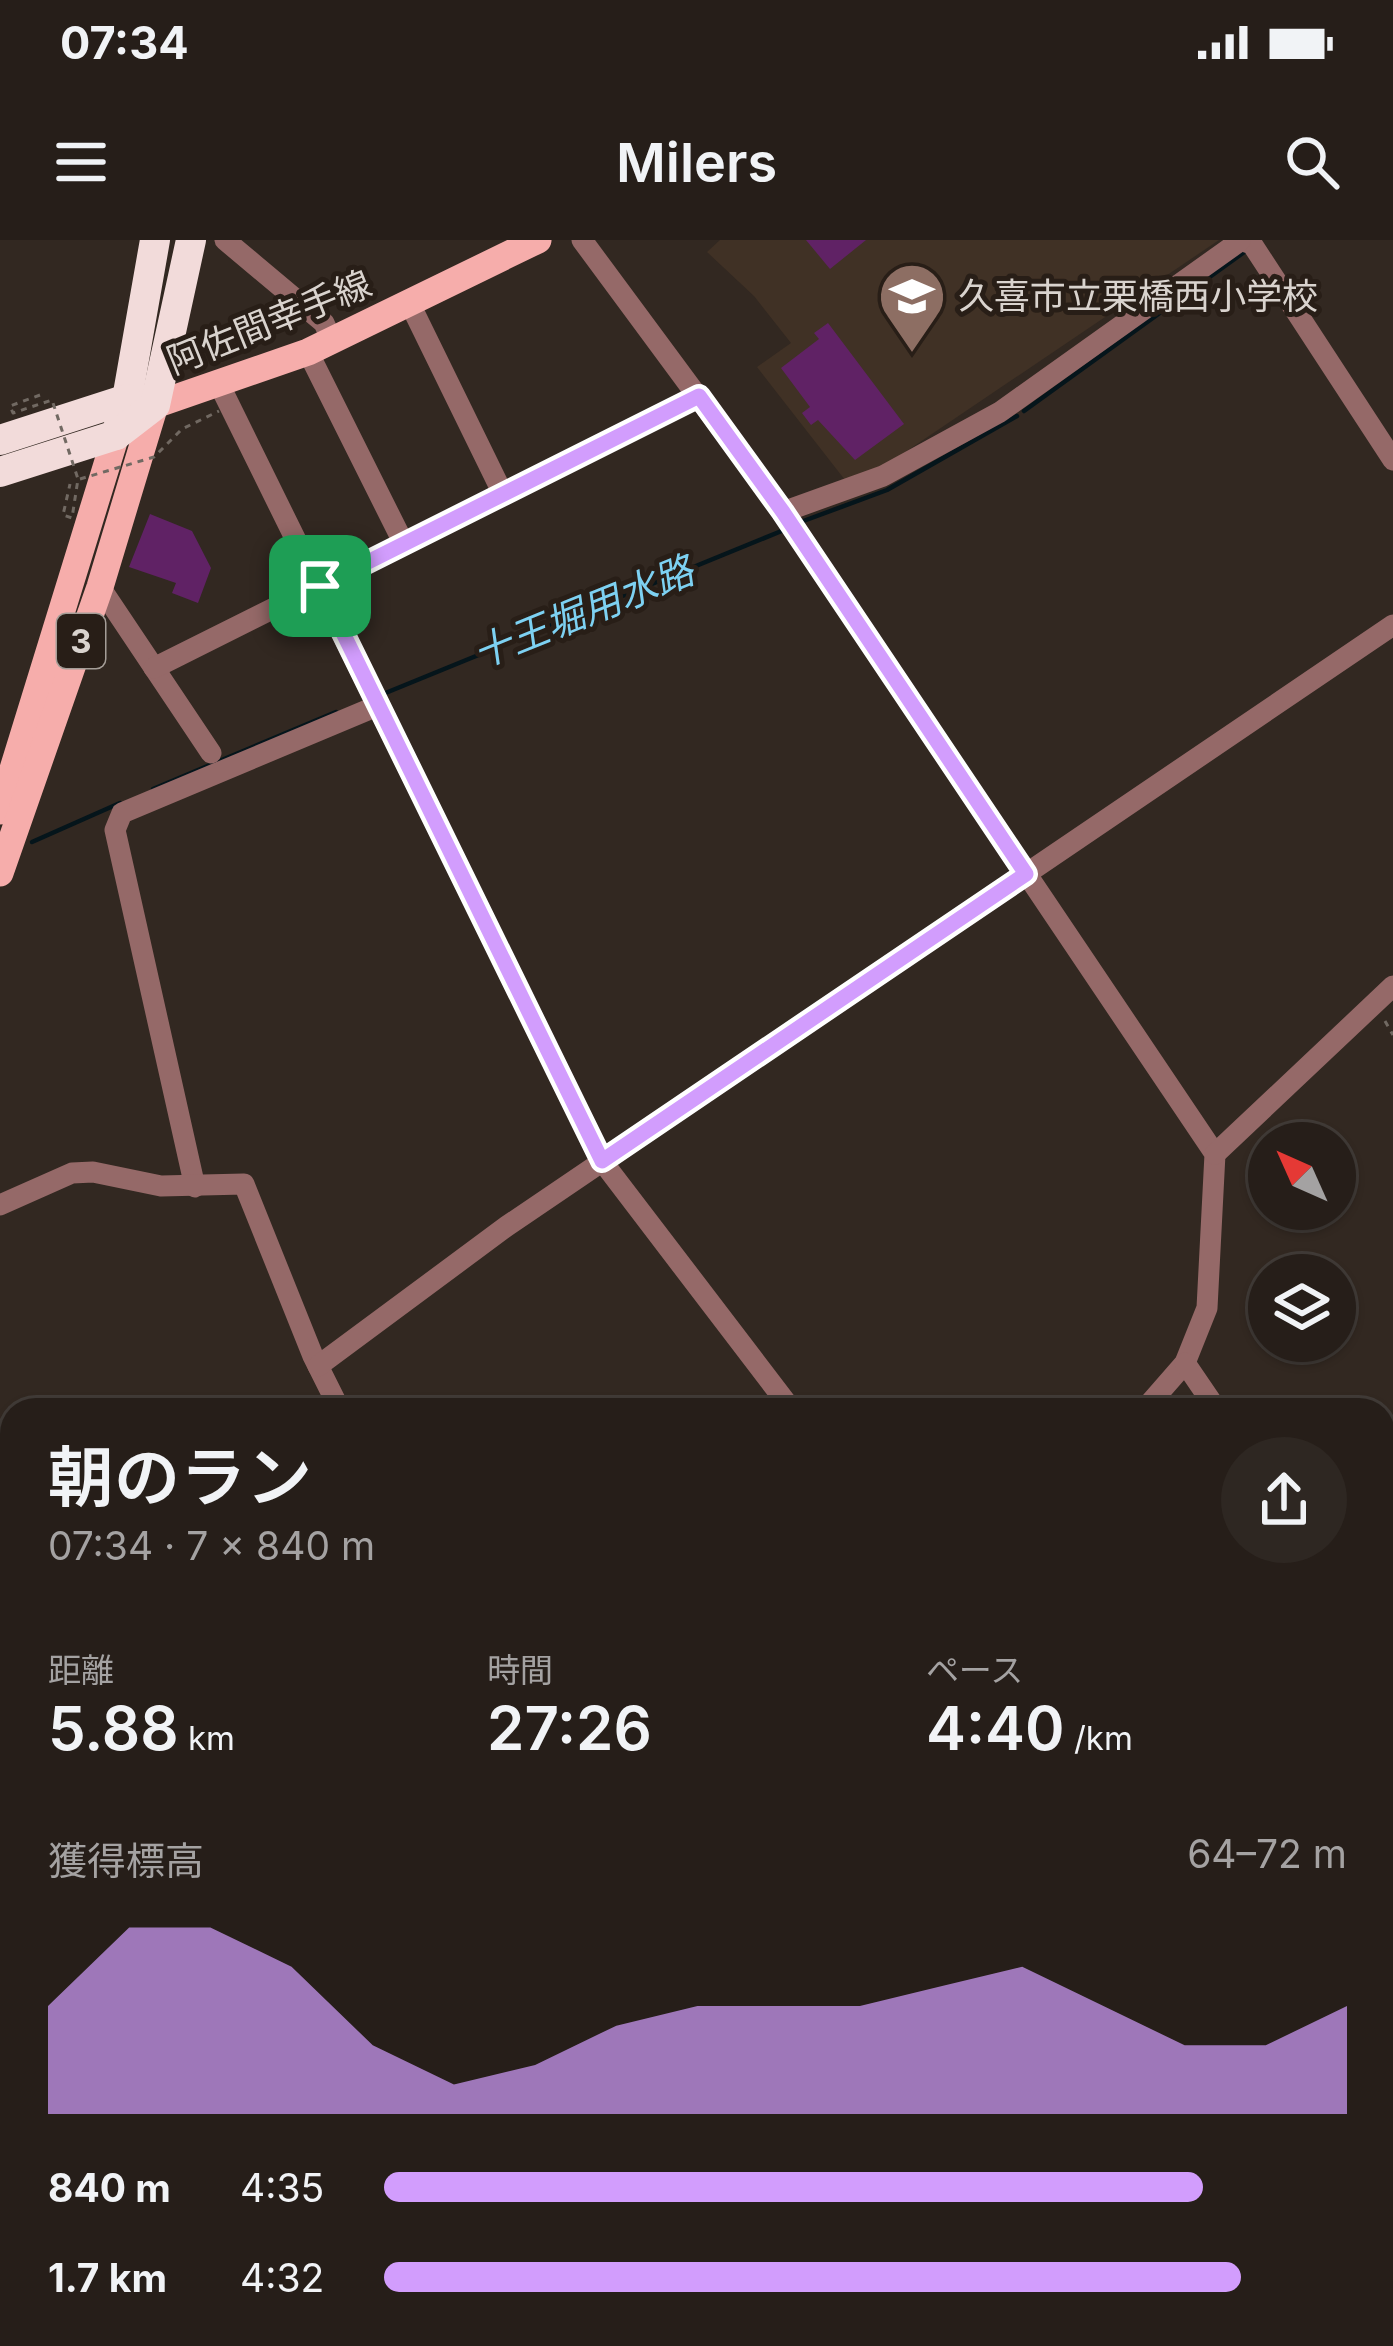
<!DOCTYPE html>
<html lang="ja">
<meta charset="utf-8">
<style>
:root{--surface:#261e19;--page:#2e2722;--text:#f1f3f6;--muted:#a4a2a2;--line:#423c38;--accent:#d29dfd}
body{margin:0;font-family:Inter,"Noto Sans JP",sans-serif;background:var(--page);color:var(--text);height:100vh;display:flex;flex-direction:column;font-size:45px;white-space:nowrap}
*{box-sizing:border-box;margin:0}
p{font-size:39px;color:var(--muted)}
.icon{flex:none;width:66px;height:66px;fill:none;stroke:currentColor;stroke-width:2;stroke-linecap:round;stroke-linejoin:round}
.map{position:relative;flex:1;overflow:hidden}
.side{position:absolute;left:0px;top:1158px;width:1395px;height:948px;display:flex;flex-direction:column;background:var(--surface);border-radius:36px 36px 0 0;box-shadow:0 3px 9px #0004,0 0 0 3px var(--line)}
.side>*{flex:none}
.needle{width:78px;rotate:315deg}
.tools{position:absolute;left:1248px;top:882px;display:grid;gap:24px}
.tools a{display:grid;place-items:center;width:108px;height:108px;border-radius:50%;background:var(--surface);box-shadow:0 3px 9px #0004,0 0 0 3px var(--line);font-size:60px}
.pin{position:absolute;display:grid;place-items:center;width:102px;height:102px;color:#fff;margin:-51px;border-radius:24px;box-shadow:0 6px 18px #0006}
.round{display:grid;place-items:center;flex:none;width:126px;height:126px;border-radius:63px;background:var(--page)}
.headline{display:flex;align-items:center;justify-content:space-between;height:204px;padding:0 48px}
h1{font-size:66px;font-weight:600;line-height:90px}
.stats{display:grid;grid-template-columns:repeat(3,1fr);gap:18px;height:204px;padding:12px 48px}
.stats div{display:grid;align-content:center}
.stats b{font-size:60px;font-weight:600}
.stats small{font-size:33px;font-weight:400}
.stats p{font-size:33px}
.chart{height:336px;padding:24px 48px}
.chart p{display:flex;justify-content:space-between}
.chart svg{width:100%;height:216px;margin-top:12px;fill:var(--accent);opacity:.7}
ul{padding:0 48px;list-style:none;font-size:39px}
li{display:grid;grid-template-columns:192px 144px 1fr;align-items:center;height:90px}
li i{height:30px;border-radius:15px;background:var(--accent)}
.status{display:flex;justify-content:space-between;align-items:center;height:84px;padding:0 60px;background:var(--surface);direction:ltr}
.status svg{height:33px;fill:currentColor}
header{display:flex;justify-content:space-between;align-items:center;height:156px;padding:0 48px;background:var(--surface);font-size:54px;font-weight:600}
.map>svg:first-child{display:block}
.built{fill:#403125}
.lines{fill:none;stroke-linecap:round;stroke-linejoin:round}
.stream{stroke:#05151b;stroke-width:4.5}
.building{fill:#602265}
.path{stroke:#716962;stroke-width:3;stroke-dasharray:6 6;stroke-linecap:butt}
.minor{stroke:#956968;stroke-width:21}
.major{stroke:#f6adab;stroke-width:27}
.highway{stroke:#f2dbda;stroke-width:30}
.path-bridge{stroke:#716962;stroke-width:3;stroke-dasharray:6 6;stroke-linecap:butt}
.route-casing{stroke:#fff;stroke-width:24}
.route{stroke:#d29dfd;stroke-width:15}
.labels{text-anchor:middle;stroke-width:10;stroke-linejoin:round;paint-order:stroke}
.shield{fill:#281e17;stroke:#a49d97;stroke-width:3}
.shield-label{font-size:33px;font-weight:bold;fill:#d9d3ce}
.poi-label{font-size:36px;fill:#d9d3ce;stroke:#281e17;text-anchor:start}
.street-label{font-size:36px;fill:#d9d3ce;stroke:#281e17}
.water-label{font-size:39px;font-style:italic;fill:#7dd1f2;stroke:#281e17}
</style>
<div class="status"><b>07:34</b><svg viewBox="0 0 49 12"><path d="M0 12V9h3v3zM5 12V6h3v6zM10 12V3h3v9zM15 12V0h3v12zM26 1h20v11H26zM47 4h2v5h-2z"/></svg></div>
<header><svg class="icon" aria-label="menu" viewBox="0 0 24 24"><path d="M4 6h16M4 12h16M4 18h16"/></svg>Milers<svg class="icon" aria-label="search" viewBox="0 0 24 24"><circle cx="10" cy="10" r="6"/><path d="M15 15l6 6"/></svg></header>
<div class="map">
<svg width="1393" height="2106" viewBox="0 0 1393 2106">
<rect width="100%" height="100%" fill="#322821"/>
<polygon class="built" points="720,0 1219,0 889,223 845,240 757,127 791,103 754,56 707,12"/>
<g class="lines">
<g class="stream">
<polyline points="1024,171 1247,10"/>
<polyline points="798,283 887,250 1017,176"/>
<polyline points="383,454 784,290"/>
<polyline points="153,549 336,472"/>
<polyline points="32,602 120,563"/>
<polyline points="1383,1872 1393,1865"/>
<polyline points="1040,2106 1058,2094"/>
</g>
</g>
<g class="building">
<polygon points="806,0 866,0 830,29"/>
<polygon points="828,83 904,184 855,220 818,180 811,185 802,173 810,167 781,128 819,99 814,93"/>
<polygon points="150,274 192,291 211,328 198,363 172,353 176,343 129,327"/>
</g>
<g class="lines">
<polyline class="path" points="1385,781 1393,795"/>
<g class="minor">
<polyline points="225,0 324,83 332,101"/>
<polyline points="582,0 783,272 1215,914 1207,1068 1185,1123 1144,1170"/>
<polyline points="1240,0 1252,4 1393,220"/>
<polyline points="410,64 503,254"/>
<polyline points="308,112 404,304"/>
<polyline points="219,144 602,921 792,1170"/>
<polyline points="783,272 883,236 1000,172 1240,1"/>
<polyline points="100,347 211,513"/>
<polyline points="154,428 699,156"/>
<polyline points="1215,914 1393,746"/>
<polyline points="195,947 115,590 122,573 377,466"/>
<polyline points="0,965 72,933 93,932 161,946 244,944 313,1116 340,1170"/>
<polyline points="1185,1123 1217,1170"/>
<polyline points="318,1126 507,986 1393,385"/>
<polyline points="0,1257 12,1285"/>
<polyline points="1383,1412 1393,1426"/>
<polyline points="0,1424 12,1416"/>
<polyline points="1383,1465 1393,1455"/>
<polyline points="0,1575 12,1567"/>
<polyline points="1383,1730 1393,1723"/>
<polyline points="1383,1986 1393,2001"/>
</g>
<g class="major">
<polyline points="0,571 116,195"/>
<polyline points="0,633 100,347 155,165 308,112 538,0"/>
<polyline points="0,1844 12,1864"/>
<polyline points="0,1880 12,1900"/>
<polyline points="129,2094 137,2106"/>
<polyline points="152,2094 160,2106"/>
</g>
<g class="highway">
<polyline points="116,195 127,159 155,0"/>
<polyline points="0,200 127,159"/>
<polyline points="0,232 116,195 155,165 191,0"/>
</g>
<g class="path-bridge">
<polyline points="40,155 10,166 13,173 52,160 78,239 72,278 63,275 70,244"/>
<polyline points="80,239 154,217 182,189 219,171"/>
</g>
</g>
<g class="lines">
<defs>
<polygon id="route" points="699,156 783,272 1026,634 602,921 320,346"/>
</defs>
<use href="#route" class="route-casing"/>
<use href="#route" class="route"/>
</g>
<defs>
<symbol id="school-pin" viewBox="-11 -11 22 30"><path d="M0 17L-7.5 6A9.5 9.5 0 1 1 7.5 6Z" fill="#8d6e63" stroke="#281e17"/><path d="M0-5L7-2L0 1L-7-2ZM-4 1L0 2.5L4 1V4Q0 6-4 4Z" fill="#fff"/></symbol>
</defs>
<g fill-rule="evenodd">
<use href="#school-pin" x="874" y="18" width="76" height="104"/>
</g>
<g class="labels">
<rect class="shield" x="57" y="374" width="48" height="54" rx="9"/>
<g class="shield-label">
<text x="81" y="413">3</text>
</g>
<g class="poi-label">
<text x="958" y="69">久喜市立栗橋西小学校</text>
</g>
<g class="street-label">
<text transform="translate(269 82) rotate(-22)" y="13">阿佐間幸手線</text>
</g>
<g class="water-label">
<text transform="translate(583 372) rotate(-22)" y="14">十王堀用水路</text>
</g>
</g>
</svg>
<div class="tools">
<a><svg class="needle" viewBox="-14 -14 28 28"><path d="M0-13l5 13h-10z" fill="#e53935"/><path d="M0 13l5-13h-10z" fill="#a4a2a2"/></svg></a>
<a><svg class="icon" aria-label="layers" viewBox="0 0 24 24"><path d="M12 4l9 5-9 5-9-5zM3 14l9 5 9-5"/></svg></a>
</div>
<div class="pin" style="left:320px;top:346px;background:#1e9e55"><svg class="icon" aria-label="arrive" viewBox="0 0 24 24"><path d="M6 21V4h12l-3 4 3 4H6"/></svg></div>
<section class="side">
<div class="headline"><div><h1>朝のラン</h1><p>07:34 · 7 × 840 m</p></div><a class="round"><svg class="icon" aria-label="share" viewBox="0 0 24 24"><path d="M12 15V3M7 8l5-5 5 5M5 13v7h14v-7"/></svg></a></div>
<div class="stats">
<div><p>距離</p><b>5.88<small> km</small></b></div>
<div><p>時間</p><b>27:26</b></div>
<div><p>ペース</p><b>4:40<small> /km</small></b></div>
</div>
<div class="chart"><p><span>獲得標高</span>64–72 m</p>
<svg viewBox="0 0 160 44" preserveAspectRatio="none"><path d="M0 44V22L10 6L20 6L30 14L40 30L50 38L60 34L70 26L80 22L90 22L100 22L110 18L120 14L130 22L140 30L150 30L160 22V44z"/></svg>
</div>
<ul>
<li><b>840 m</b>4:35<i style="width:85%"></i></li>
<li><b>1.7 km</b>4:32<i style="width:89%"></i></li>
</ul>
</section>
</div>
